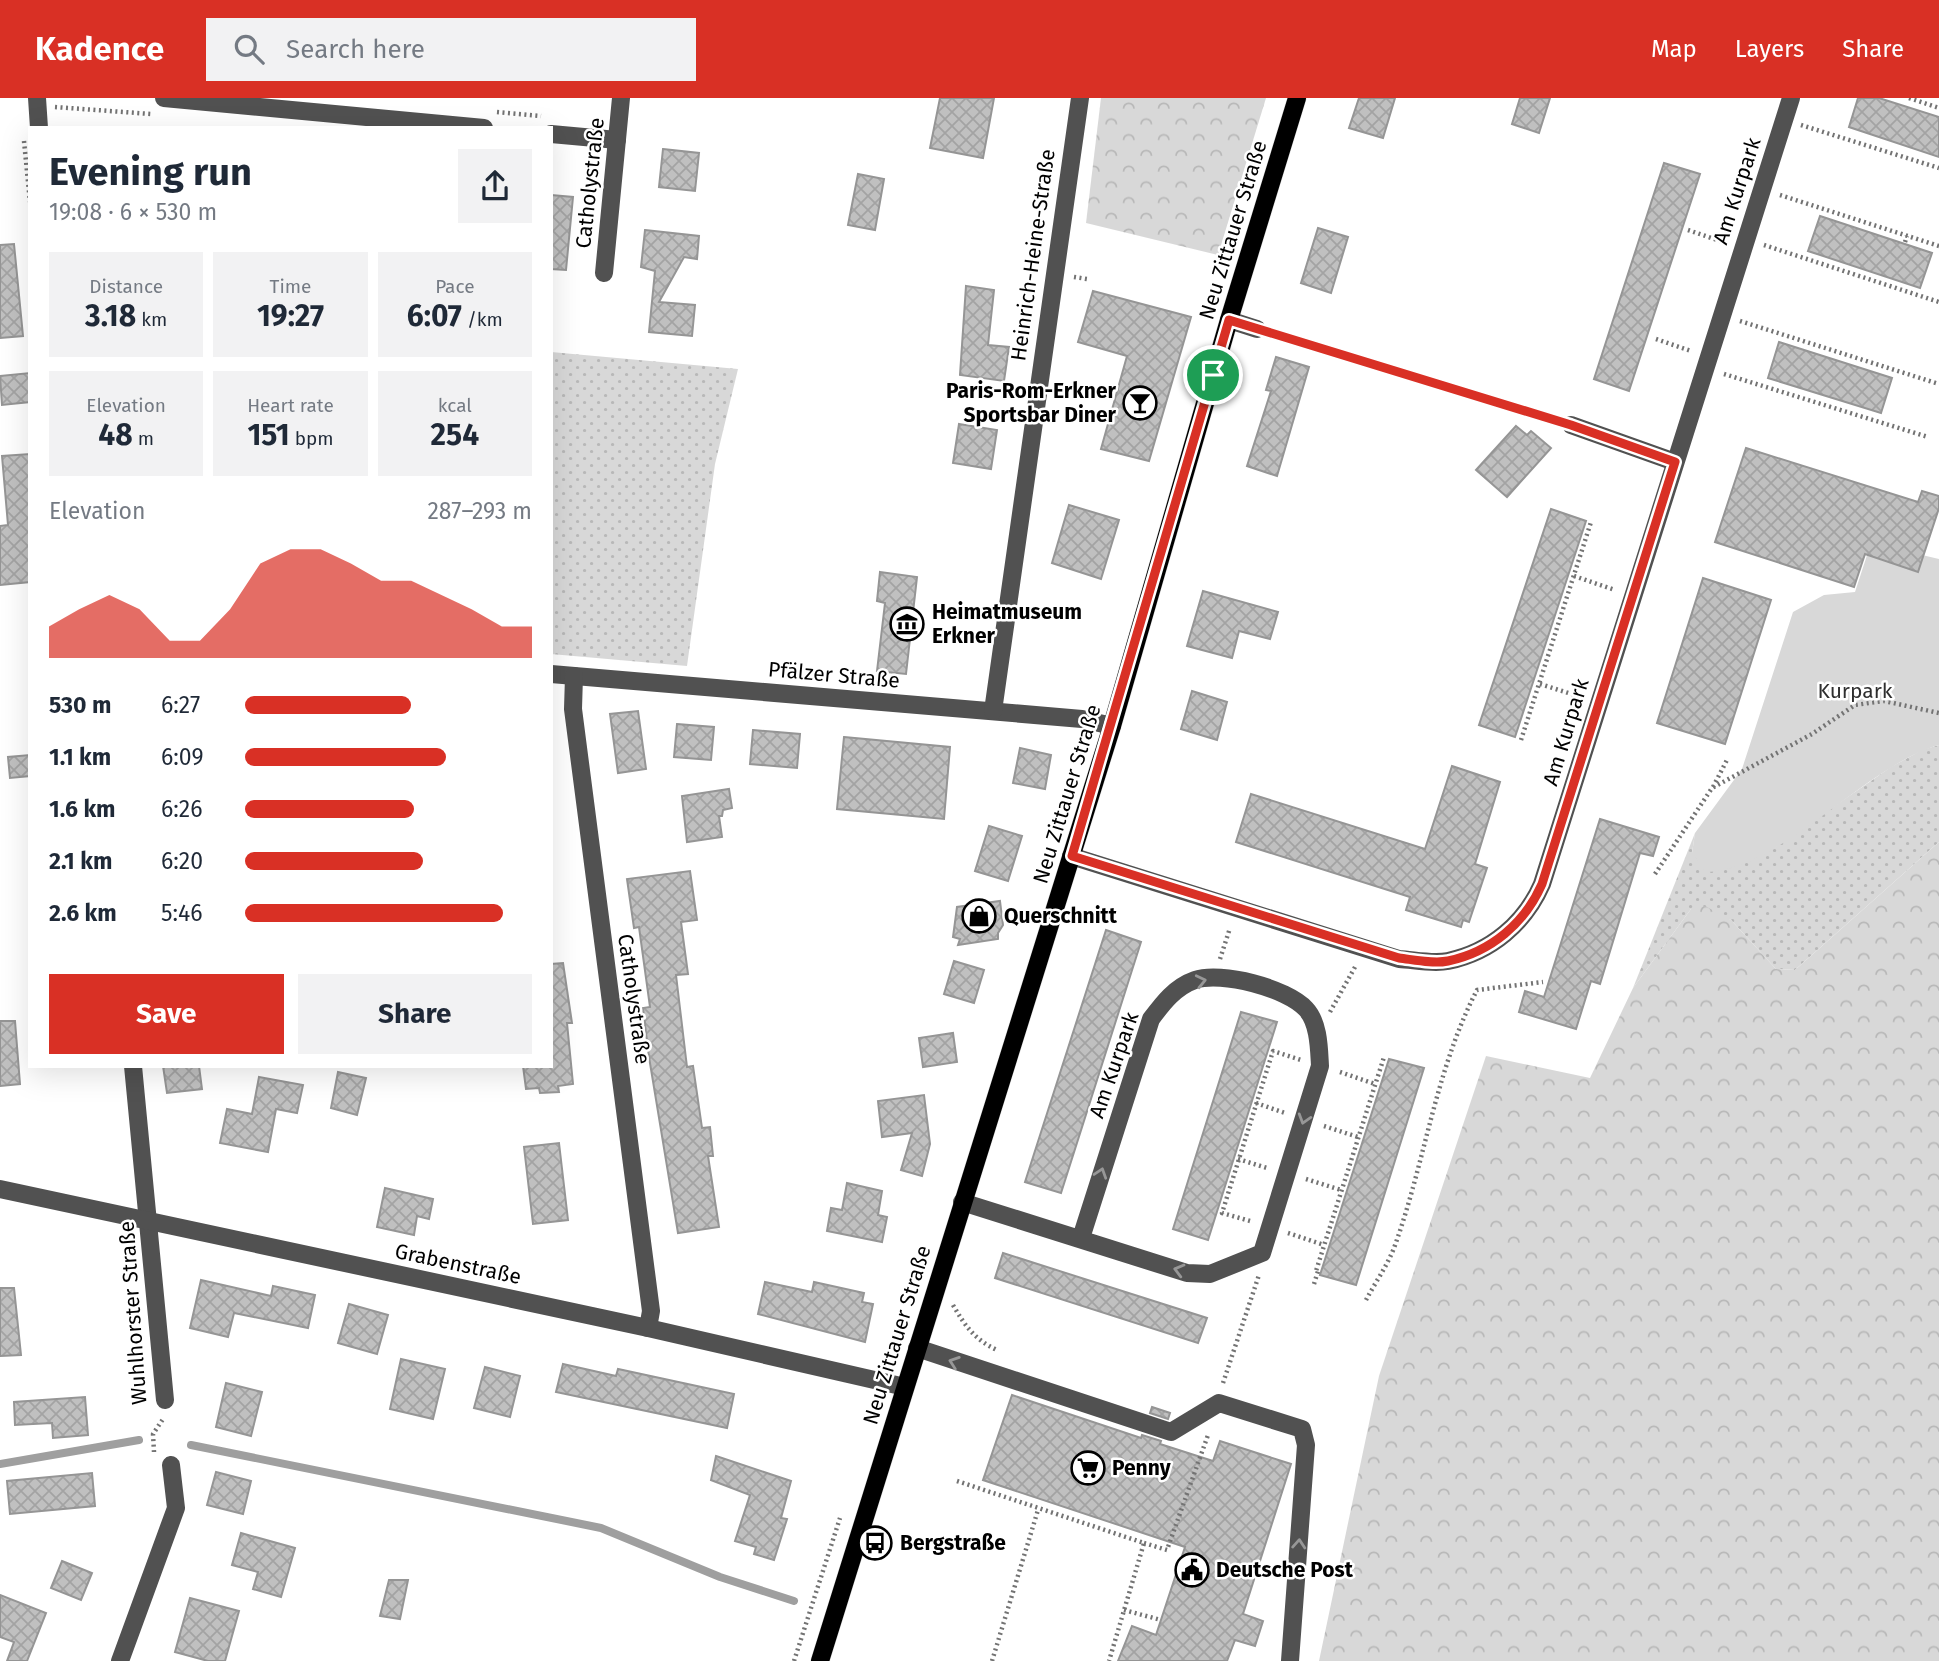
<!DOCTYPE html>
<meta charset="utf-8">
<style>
:root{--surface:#fff;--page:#f2f2f3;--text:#1f2937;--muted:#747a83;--accent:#d93025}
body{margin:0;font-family:"Fira Sans",sans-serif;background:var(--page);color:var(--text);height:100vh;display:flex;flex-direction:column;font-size:26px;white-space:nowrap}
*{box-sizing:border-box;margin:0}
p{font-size:23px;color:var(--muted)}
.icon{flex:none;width:38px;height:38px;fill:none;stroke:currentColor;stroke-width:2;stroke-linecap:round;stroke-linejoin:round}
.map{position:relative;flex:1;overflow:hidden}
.sheet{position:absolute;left:28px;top:28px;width:525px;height:942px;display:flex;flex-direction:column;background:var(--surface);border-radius:0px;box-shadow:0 7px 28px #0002}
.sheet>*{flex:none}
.pin{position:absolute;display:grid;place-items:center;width:60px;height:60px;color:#fff;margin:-30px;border:4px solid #fff;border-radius:50%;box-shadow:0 2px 7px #0007}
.round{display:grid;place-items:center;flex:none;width:74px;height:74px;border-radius:0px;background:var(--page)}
.summary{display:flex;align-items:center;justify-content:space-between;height:119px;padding:0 21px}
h1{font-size:38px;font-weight:700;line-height:52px}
.figures{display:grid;grid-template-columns:repeat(3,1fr);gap:10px;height:119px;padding:7px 21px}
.figures div{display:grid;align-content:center;border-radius:0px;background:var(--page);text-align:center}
.figures b{font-size:30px;font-weight:700}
.figures small{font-size:19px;font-weight:400}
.figures p{font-size:19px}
.chart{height:196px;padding:14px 21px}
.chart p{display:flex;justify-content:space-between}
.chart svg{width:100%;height:126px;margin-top:7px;fill:var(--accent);opacity:.7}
.action{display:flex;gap:14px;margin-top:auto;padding:14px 21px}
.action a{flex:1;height:80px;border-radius:0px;background:var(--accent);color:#fff;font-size:28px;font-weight:700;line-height:80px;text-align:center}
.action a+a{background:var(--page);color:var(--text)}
ul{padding:0 21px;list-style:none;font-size:23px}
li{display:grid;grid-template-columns:112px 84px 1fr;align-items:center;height:52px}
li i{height:18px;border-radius:9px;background:var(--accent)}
header{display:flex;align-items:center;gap:42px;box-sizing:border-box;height:98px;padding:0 35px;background:var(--accent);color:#fff}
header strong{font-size:33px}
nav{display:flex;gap:38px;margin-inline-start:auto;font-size:24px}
.search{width:490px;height:63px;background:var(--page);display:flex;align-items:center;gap:18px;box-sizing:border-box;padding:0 24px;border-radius:0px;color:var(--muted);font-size:26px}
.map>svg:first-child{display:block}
.grass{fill:url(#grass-dots)}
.forest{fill:url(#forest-crowns)}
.park{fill:#d8d8d8}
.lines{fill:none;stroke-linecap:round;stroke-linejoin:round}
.stream{stroke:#9f9f9f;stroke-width:8}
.building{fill:url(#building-cross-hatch);stroke:#959595;stroke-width:2}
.major-casing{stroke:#dbdbdb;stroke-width:19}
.path{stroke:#737373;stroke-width:4.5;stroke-dasharray:2 3.5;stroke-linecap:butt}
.minor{stroke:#515151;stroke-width:18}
.major{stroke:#000;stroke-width:18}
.oneway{stroke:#979797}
.route-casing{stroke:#fff;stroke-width:14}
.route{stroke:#d93025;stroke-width:9}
.labels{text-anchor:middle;stroke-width:5;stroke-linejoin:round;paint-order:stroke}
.street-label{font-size:21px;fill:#000;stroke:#fff}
.poi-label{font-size:21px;font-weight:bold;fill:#000;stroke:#fff;text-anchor:start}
.park-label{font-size:21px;fill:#2f2f2f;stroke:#fff}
</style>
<header>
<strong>Kadence</strong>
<div class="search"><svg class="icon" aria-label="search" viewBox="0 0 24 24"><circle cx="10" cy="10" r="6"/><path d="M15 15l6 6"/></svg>Search here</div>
<nav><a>Map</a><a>Layers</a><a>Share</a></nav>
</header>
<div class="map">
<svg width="1939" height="1563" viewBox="0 0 1939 1563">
<defs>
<pattern id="grass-dots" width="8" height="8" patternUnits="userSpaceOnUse" patternTransform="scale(1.75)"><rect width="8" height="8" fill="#d8d8d8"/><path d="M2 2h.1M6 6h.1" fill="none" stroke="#b8b8b8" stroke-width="1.8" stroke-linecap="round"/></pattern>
<pattern id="forest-crowns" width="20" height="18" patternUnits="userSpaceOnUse" patternTransform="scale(1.75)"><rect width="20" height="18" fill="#d8d8d8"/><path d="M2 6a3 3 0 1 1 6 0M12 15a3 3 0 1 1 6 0" fill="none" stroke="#b8b8b8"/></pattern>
<pattern id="building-cross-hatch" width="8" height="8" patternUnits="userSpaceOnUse" patternTransform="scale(1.75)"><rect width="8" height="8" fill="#c0c0c0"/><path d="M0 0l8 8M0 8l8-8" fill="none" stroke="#a3a3a3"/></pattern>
</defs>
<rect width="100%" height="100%" fill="#fff"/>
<g class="grass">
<polygon points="551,254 738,271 715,366 687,568 551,556"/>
<polygon points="1939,647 1939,744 1795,872 1776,871 1731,822 1691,811 1633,890 1695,735 1692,755 1774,750 1891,669 1922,652"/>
</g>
<g class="forest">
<polygon points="1101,0 1266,0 1218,157 1086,125"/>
<polygon points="1939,744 1939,1563 1319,1563 1379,1278 1486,958 1590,980 1633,890 1691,811 1705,808 1731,822 1776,871 1795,872"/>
</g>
<path class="park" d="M1871,445L1939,461V647C1864,668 1779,774 1706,774L1692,755L1695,735L1742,671L1793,514L1824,497L1855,494Z"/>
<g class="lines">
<g class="stream">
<polyline points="191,1347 601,1430 720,1479 794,1503"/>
<polyline points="0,1366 139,1342"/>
</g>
</g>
<g class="building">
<polygon points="940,0 994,0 983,60 930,50"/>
<polygon points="1359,0 1395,0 1383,40 1349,30"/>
<polygon points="1520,0 1550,0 1539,35 1512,26"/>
<polygon points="1858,0 1879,0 1939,19 1939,59 1849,29"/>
<polygon points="663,51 699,55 695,93 659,89"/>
<polygon points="1664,65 1700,76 1629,293 1594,281"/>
<polygon points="858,76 884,81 875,132 848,127"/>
<polygon points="551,97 573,99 566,172 551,171"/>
<polygon points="1820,118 1932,155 1920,190 1808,153"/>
<polygon points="1318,130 1348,139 1331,195 1301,185"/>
<polygon points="645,132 699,138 697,161 684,159 659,204 695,207 692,238 649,234 655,173 641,169"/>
<polygon points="14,146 23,238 0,240 0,147"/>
<polygon points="966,188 994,192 988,247 1009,249 1004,283 960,277"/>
<polygon points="1093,193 1191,219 1149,363 1101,351 1127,258 1078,244"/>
<polygon points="1779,244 1892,280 1881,315 1768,280"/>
<polygon points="1276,259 1309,269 1277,378 1247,368 1271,293 1266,292"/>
<polygon points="30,275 30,304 2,307 0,278"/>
<polygon points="959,326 997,332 991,371 953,365"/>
<polygon points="1516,328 1527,337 1531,333 1551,350 1507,399 1476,372"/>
<polygon points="1746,350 1918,404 1922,393 1939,398 1939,410 1918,474 1865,456 1854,489 1715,444"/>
<polygon points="30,356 30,484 0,487 0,428 8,427 2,358"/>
<polygon points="1069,407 1119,422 1101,481 1052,465"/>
<polygon points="1551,411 1586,423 1515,639 1479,627"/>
<polygon points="880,474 917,479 906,576 877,573 885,505 877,503"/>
<polygon points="1703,480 1771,502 1725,646 1657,625"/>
<polygon points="1203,493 1278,514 1270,541 1239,533 1232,560 1187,548"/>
<polygon points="1192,593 1227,604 1217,642 1181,631"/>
<polygon points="638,613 646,671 618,675 610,616"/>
<polygon points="677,626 714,629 711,662 674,659"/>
<polygon points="753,632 800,636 797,670 750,666"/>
<polygon points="844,639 950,649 944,721 837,711"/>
<polygon points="1020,650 1051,657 1045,691 1013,685"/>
<polygon points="30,657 30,678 10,680 8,659"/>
<polygon points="1452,668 1500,684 1475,766 1487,770 1469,824 1463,822 1461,829 1406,812 1410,799 1236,744 1251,696 1425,751"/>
<polygon points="729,691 732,710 723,712 722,718 719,718 722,739 687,744 682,698"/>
<polygon points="1600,721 1659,739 1653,758 1640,755 1600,886 1591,883 1576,931 1519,914 1525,893 1544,899"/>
<polygon points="989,728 1022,738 1008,783 975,773"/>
<polygon points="690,773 697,822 681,824 688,876 676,877 687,969 693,968 702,1030 710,1029 713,1058 708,1058 719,1129 678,1135 649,959 643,910 650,909 639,829 634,830 627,781"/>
<polygon points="1000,803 1003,827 998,835 998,841 958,847 960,841 953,839 957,809"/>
<polygon points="1106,832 1141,844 1061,1095 1025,1084"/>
<polygon points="954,863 984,872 974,905 944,896"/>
<polygon points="563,865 572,925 567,925 573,986 558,988 559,994 540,995 539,990 526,991 523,968 551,968 551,866"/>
<polygon points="1241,914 1277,924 1208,1142 1173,1131"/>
<polygon points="0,923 15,923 20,986 0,988"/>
<polygon points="953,935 957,964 923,969 919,940"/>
<polygon points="1389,961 1424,970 1356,1187 1320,1177"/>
<polygon points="163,968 199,968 202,991 167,995"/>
<polygon points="338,974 366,980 357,1017 331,1010"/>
<polygon points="259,979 303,987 297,1015 276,1011 268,1054 220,1045 227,1011 252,1016"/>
<polygon points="924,997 930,1046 922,1078 901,1072 912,1035 882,1039 878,1003"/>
<polygon points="559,1045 568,1122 533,1126 524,1049"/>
<polygon points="847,1085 882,1093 878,1117 887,1119 882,1144 827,1133 831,1110 842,1112"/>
<polygon points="385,1090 433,1101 429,1121 417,1118 414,1137 377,1129"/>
<polygon points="1003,1155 1207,1220 1198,1245 995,1180"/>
<polygon points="201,1182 271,1198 273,1188 315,1197 308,1230 234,1215 228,1239 190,1230"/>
<polygon points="765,1184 812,1194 814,1184 864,1195 862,1204 873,1206 865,1244 758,1216"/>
<polygon points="0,1190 14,1190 21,1257 0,1258"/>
<polygon points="349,1206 388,1217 377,1256 338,1245"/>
<polygon points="401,1261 445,1271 433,1321 390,1311"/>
<polygon points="563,1266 616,1278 618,1271 734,1296 727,1330 556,1294"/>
<polygon points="485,1269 520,1278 510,1319 474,1310"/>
<polygon points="226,1285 262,1294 251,1338 216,1329"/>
<polygon points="1012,1297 1141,1340 1142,1337 1161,1343 1160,1346 1213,1363 1220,1343 1291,1366 1243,1516 1263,1523 1255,1548 1235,1542 1227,1563 1118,1563 1132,1528 1156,1537 1185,1449 983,1382"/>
<polygon points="85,1299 88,1337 53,1340 52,1325 15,1327 14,1304"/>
<polygon points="1152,1309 1170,1315 1168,1321 1150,1315"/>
<polygon points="716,1358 791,1383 781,1420 787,1421 774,1462 754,1456 756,1449 735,1443 750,1397 711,1382"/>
<polygon points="216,1374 251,1383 243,1416 207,1407"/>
<polygon points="92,1375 95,1408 10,1416 7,1383"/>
<polygon points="241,1435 295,1450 281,1499 253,1491 258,1474 232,1467"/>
<polygon points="62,1463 92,1475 81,1502 51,1490"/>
<polygon points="389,1482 408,1482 400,1521 380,1518"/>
<polygon points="0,1497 46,1515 27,1563 7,1563 14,1544 0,1539"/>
<polygon points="190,1500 239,1513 225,1563 208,1563 175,1554"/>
</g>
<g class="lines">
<defs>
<polyline id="major" points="820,1563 1112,628 1229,222 1297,0"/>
</defs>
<use href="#major" class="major-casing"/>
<g class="path">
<polyline points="1909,0 1939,10"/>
<polyline points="55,9 151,16"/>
<polyline points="497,14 541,18"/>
<polyline points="1801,27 1939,70"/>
<polyline points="24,43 30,104"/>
<polyline points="1780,97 1939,148"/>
<polyline points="1688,132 1726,145"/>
<polyline points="1905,144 1907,138"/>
<polyline points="1764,147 1939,204"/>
<polyline points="1074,179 1087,181"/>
<polyline points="1740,223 1939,286"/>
<polyline points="1274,236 1553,322"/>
<polyline points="1656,241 1691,253"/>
<polyline points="1724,276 1928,339"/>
<polyline points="1574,478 1615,492"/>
<polyline points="1540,586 1581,599"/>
<polyline points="1521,642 1591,424"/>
<polyline points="1713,689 1728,660"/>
<polyline points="1655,776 1712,690 1812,636 1855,607 1884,603 1939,615"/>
<polyline points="1220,861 1230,830"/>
<polyline points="1330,914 1355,869"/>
<polyline points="1340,974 1375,986"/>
<polyline points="1256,1005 1285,1015"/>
<polyline points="1324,1028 1358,1039"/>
<polyline points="1238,1061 1267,1070"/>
<polyline points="1306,1081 1341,1092"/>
<polyline points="1250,1123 1222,1115 1273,953 1301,962"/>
<polyline points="1288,1135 1324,1147"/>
<polyline points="1314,1186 1318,1173 1316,1173 1384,959"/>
<path d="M1366,1202C1375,1185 1387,1168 1394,1150C1425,1065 1435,973 1477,892L1543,884"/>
<path d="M953,1207C965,1228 975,1242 997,1252"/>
<polyline points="1223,1285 1259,1177"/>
<polyline points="154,1354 153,1336 163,1321"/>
<polyline points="957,1383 1144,1445 1109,1563"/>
<polyline points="1144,1445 1167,1452 1208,1337"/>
<polyline points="1124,1512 1161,1522"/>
<polyline points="794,1563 840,1420"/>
<polyline points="992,1563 1038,1412"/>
</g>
<g class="minor">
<polyline points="37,0 39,30"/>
<polyline points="164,0 484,30"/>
<polyline points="551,36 617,42"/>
<polyline points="604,175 621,0"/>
<polyline points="1229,222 1257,231"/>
<polyline points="1571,327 1675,364"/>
<polyline points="551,576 1082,621 1112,628"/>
<polyline points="574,578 573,611 651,1213 648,1230"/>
<polyline points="993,613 1080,0"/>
<path d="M1071,758L1399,861C1415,862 1433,866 1448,863C1491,854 1525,825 1542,786L1791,0"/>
<polyline points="133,968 165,1302"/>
<polyline points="0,1091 648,1230 905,1289"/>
<path d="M962,1104L1187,1175L1210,1176L1262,1155L1320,968C1319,951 1319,925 1306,911C1287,890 1221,873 1195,882C1175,889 1163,905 1151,921L1081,1140"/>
<polyline points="917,1250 1171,1334 1219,1305 1302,1331 1306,1347 1290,1563"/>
<polyline points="120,1563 176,1410 171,1367"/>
</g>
<use href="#major" class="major"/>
</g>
<defs><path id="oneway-chevron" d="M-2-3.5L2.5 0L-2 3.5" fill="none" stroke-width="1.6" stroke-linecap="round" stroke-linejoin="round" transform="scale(1.75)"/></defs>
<g class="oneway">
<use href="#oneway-chevron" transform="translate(1201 883) rotate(-13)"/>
<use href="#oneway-chevron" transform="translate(1304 1021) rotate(107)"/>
<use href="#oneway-chevron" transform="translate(1101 1075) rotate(-72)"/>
<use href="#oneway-chevron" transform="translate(1179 1172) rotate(-165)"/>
<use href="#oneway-chevron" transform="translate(954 1264) rotate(-161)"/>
<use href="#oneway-chevron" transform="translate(1299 1446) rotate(-86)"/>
</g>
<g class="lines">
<defs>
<path id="route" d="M1229,222L1571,327L1675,364L1542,786C1525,825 1491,854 1448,863C1433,866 1415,862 1399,860L1072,758Z"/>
</defs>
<use href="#route" class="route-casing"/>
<use href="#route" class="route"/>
</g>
<defs>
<symbol id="bar-ring" viewBox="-11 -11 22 22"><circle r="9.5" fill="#fff" stroke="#000" stroke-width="1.5"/><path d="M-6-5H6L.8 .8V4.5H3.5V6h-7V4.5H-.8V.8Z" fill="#000"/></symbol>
<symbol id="museum-ring" viewBox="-11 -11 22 22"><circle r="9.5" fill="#fff" stroke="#000" stroke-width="1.5"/><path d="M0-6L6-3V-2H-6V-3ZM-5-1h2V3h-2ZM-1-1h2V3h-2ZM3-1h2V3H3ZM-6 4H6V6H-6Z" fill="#000"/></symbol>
<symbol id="shop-ring" viewBox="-11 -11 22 22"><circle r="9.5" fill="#fff" stroke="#000" stroke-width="1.5"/><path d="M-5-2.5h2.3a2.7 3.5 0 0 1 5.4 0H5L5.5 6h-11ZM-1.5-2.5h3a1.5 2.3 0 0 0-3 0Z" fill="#000"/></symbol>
<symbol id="supermarket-ring" viewBox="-11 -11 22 22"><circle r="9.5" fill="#fff" stroke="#000" stroke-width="1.5"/><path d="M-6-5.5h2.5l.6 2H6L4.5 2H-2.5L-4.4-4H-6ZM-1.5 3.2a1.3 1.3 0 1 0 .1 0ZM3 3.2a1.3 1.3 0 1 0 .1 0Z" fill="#000"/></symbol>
<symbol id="bus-ring" viewBox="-11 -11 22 22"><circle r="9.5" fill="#fff" stroke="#000" stroke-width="1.5"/><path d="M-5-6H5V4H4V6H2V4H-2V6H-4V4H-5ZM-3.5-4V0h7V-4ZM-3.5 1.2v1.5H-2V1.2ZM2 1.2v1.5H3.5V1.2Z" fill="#000"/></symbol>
<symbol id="civic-ring" viewBox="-11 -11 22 22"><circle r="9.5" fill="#fff" stroke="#000" stroke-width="1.5"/><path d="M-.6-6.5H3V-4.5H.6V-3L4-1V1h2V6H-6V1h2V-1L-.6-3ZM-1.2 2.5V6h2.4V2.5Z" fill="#000"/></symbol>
</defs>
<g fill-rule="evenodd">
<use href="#bar-ring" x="1121" y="286" width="38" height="38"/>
<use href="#museum-ring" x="888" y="507" width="38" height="38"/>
<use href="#shop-ring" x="960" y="799" width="38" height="38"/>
<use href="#supermarket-ring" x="1069" y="1351" width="38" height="38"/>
<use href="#bus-ring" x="856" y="1426" width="38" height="38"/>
<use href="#civic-ring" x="1173" y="1453" width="38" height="38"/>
</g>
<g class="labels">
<g class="street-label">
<text transform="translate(590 85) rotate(-84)" y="7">Catholystraße</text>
<text transform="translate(1737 93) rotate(-72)" y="7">Am Kurpark</text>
<text transform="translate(1233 132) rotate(-73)" y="7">Neu Zittauer Straße</text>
<text transform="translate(1033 157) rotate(-82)" y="7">Heinrich-Heine-Straße</text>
<text transform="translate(834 577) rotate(5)" y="7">Pfälzer Straße</text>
<text transform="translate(1566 634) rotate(-73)" y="7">Am Kurpark</text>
<text transform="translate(1067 696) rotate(-73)" y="7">Neu Zittauer Straße</text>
<text transform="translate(634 901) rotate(82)" y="7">Catholystraße</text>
<text transform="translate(1114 967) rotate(-71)" y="7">Am Kurpark</text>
<text transform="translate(458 1166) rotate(12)" y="7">Grabenstraße</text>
<text transform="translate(133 1215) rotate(-94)" y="7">Wuhlhorster Straße</text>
<text transform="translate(897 1237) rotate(-73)" y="7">Neu Zittauer Straße</text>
</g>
<g class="poi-label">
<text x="1116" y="300" text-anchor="end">Paris-Rom-Erkner<tspan x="1116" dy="24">Sportsbar Diner</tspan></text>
<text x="932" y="521">Heimatmuseum<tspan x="932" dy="24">Erkner</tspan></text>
<text x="1004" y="825">Querschnitt</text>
<text x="1112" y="1377">Penny</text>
<text x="900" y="1452">Bergstraße</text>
<text x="1216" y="1479">Deutsche Post</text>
</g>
<g class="park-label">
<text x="1855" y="600">Kurpark</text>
</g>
</g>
</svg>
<div class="pin" style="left:1213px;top:277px;background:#1e9e55"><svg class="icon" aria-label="arrive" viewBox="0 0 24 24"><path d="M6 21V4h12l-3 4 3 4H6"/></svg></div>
<section class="sheet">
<div class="summary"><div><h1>Evening run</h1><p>19:08 · 6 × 530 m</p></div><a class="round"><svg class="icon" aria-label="share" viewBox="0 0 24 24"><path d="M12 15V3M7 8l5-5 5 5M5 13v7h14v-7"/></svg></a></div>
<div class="figures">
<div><p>Distance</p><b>3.18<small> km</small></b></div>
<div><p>Time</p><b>19:27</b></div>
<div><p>Pace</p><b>6:07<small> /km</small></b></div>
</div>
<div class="figures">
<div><p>Elevation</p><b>48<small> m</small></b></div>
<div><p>Heart rate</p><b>151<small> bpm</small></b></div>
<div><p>kcal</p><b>254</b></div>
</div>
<div class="chart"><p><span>Elevation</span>287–293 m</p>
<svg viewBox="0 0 160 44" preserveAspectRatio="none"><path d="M0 44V33L10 27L20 22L30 27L40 38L50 38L60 27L70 11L80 6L90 6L100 11L110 17L120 17L130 22L140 27L150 33L160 33V44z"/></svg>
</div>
<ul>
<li><b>530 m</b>6:27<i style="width:58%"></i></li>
<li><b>1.1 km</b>6:09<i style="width:70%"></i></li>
<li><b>1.6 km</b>6:26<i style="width:59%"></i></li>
<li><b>2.1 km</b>6:20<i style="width:62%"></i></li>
<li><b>2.6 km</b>5:46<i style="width:90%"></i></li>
</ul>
<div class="action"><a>Save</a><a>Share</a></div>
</section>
</div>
